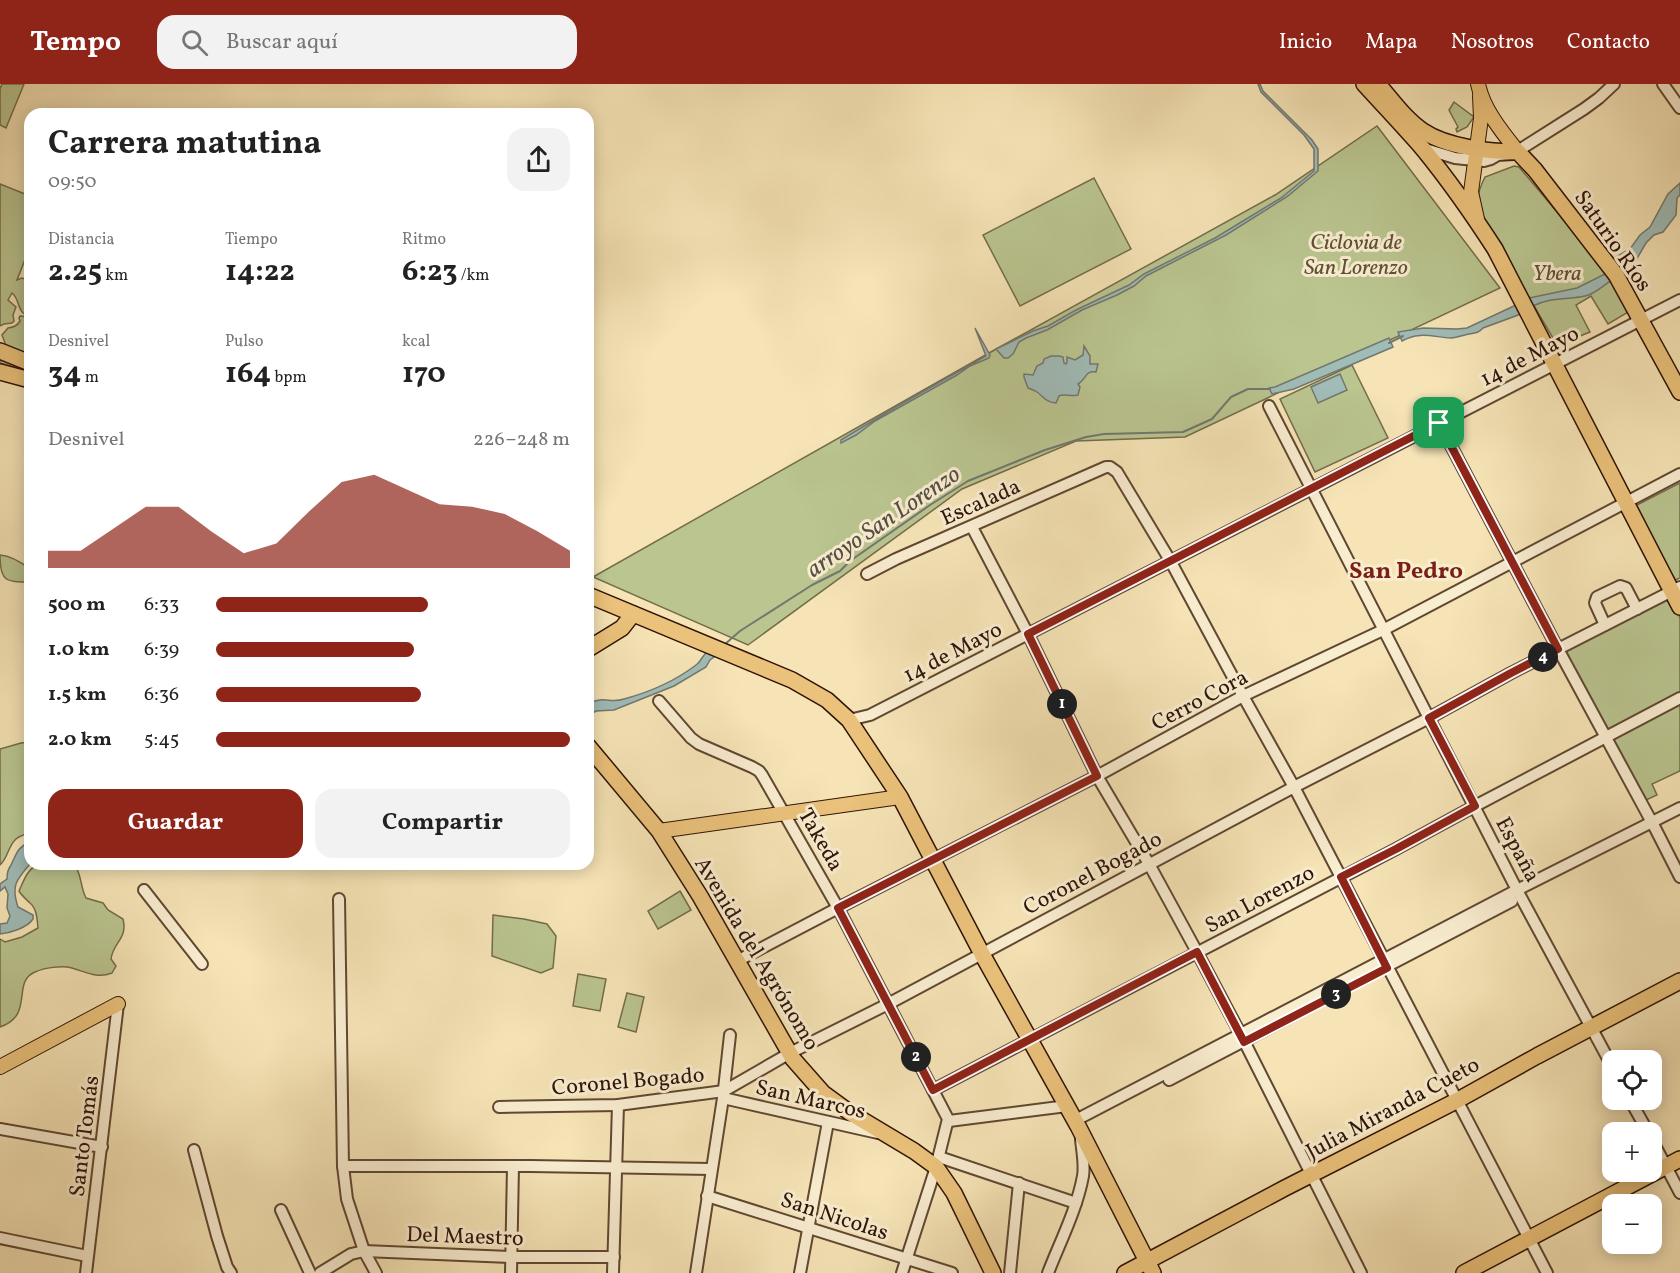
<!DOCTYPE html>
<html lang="es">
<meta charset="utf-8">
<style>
:root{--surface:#fff;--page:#f2f2f2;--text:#222;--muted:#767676;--accent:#8f2418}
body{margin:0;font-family:Vollkorn,serif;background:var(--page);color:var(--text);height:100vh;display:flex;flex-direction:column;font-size:22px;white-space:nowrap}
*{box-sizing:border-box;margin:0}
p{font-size:20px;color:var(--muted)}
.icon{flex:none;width:33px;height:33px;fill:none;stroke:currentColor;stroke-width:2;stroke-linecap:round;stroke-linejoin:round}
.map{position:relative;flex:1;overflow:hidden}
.details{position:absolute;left:24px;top:24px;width:570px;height:762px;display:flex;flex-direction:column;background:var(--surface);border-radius:18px;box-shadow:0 3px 15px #0003}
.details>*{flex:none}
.fabs{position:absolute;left:1602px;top:966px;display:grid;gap:12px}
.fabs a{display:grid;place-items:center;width:60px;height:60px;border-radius:12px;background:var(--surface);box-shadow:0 3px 15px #0003;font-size:30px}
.pin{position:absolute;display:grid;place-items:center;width:51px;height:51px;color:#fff;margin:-26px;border-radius:12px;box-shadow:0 3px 9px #0006}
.km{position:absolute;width:30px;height:30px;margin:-15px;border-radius:50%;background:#222;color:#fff;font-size:16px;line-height:30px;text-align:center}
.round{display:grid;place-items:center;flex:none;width:63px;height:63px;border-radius:18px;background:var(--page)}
.head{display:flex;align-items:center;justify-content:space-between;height:102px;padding:0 24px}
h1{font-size:33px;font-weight:700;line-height:45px}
.stats{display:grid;grid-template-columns:repeat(3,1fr);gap:9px;height:102px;padding:6px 24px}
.stats div{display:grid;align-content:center}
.stats b{font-size:30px;font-weight:700}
.stats small{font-size:16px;font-weight:400}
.stats p{font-size:16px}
.chart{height:168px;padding:12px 24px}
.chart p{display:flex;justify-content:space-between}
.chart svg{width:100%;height:108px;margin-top:6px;fill:var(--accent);opacity:.7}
.action{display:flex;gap:12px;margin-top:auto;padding:12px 24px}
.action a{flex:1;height:69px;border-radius:18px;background:var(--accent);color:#fff;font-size:24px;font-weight:700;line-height:69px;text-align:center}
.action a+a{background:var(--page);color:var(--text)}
ul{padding:0 24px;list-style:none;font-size:20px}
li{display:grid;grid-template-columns:96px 72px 1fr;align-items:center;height:45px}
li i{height:15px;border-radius:8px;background:var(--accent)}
header{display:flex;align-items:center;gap:36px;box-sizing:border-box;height:84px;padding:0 30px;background:var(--accent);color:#fff}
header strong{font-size:28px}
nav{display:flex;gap:33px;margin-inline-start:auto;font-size:21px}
.search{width:420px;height:54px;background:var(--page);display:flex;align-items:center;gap:15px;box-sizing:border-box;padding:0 21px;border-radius:18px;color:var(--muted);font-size:22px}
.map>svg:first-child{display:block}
.green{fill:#bac590;stroke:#746c4b;stroke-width:1.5}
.water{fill:#a0bcb7;stroke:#727870;stroke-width:1.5}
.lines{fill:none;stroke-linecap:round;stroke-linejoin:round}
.stream{stroke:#727870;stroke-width:2}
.minor-casing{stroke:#604732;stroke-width:14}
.major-casing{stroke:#2e1306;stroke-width:16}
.highway-casing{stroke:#2e1306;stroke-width:18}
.minor{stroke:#f9edd0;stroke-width:10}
.major{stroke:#ebc27b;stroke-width:14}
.highway{stroke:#ebc27b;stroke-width:15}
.route-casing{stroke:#fff;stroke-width:12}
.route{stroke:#8f2418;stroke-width:8}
.labels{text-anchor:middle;stroke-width:6;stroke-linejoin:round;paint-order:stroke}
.street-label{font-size:22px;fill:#2e1306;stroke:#f9edd0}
.park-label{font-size:22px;font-style:italic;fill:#5f5136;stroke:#f9edd0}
.water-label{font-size:24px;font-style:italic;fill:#564e44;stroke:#f9edd0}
.neighbourhood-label{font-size:24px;font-weight:bold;fill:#7a1f14;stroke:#f9edd0}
</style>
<header>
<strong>Tempo</strong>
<div class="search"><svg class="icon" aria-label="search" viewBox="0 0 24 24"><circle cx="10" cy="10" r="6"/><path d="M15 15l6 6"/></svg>Buscar aquí</div>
<nav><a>Inicio</a><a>Mapa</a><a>Nosotros</a><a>Contacto</a></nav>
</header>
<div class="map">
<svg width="1680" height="1189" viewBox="0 0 1680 1189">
<rect width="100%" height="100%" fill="#f6e4b6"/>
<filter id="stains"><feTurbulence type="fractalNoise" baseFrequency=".00333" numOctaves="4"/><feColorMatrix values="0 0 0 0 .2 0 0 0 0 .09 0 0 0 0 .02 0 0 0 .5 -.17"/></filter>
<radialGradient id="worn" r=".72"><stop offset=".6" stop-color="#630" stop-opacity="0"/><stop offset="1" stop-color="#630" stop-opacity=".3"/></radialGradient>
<g class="green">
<polygon points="2,0 24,0 6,44 0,41 0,5"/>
<polygon points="1454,18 1474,33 1467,43 1457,48 1456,45 1458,43 1449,26"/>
<polygon points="1377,42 1500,204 1185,353 1076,357 962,405 748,561 593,493 989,269 1275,111"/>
<path d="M1514,82L1519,83L1606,186L1630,227L1608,240L1591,212L1576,221L1590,248L1557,261L1483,135C1476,117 1476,111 1485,93Z"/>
<polygon points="1094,94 1131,165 1020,222 983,151"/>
<path d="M0,100L30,112V163L17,196L22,194L25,195L28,201L30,202V232C16,230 21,216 12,209L8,216L16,223L13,231L14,237L12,239L4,240L0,242Z"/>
<path d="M20,232L30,233V288L0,279V275L15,281L4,268L5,259L2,251L8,244C14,243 17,242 20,237L19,234Z"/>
<polygon points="1352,281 1388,354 1315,388 1280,315"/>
<polygon points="1680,399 1680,494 1673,497 1635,422"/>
<path d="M0,471C12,472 21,478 30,485V498C5,498 0,497 0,471Z"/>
<polygon points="1669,513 1680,534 1680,610 1605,647 1563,567"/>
<polygon points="1680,614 1680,687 1652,700 1657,711 1646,716 1611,651"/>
<path d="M30,658V748C26,750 20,752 16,755C8,762 8,774 0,781V665L21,659Z"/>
<path d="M38,780H74C82,790 80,803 86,814L103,819L108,826L123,835C128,855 113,858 111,875L116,882L112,889C97,895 86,888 72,884C62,881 44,884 35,888C11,898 35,931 0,943V855L5,858L22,853L38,844C37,835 37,825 30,819C26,815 22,812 19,807C24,796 27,786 38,780Z"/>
<polygon points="680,807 691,826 658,845 648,827"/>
<polygon points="493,831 524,835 547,840 556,852 553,884 541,889 492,872"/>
<polygon points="578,890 606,895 600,927 573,922"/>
<polygon points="627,909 644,913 636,948 618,943"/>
</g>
<g class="water">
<polygon points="1258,0 1260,0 1263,7 1312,56 1318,65 1318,87 1288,112 1226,151 1146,192 1134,202 1117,211 1082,226 1047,246 1026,254 1019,258 1013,270 1008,274 1004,274 996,265 1033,247 1048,242 1076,226 1129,201 1144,190 1215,154 1281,114 1314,87 1314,65 1304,51 1261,8"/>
<polygon points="1680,99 1680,111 1677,114 1676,131 1663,148 1654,151 1646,159 1635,178 1623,183 1616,173 1630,165 1640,151 1650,143 1668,110"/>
<path d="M1609,188L1614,195C1604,200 1596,210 1585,212C1568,216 1549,213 1533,222L1529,214L1577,204Z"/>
<path d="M1516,221L1521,230L1483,244C1478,250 1473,249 1465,251C1460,252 1456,254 1451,254C1433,253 1419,247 1402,257L1398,248L1423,244L1457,245L1467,244Z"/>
<polygon points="975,244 990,271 989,274 970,282 957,291 875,337 856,351 841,359 841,356 889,327 986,272"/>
<polygon points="1389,254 1393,263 1294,305 1272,310 1269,304 1275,303"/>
<path d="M1084,262L1090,272V280H1098L1096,288C1085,286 1086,296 1078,300L1080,303L1078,311C1070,313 1065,309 1059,312L1056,319C1045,318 1043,312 1037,308C1034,306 1031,305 1028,304L1024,293V290L1033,291L1037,282L1043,279L1044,275L1051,272H1059L1063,273L1064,279L1066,280L1067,278V273L1075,276L1083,271Z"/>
<polygon points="1340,290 1347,306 1318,319 1311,303"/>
<path d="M708,567L717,571L710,576L706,583L674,602L614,626L596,627L588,632V620C604,611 610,620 624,615C650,608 675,597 696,581C702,577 702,571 708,567Z"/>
<path d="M30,757V780C16,796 11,802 18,823L33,831V835C27,844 10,849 0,850V840L7,839L10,832L7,824L8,810L5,803L0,807V800L7,795C7,788 8,786 11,781C18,767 16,766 30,757Z"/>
</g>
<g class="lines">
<g class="stream">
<polyline points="1389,259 1403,252"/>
<polyline points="724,561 740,547 812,501 840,487 850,477 930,421 968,397 1045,366 1086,353 1104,350 1183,348 1212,335 1231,313 1248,305 1270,305"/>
</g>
<defs>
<g id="minor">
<polyline points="1663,0 1680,24"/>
<polyline points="1422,64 1455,74 1484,77 1491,75 1498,71 1513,70 1584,25 1599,14 1614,0"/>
<polyline points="1269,322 1517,806 1612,982"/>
<polyline points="1439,339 1558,565 1655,744 1680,793"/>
<polyline points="972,443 1028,550 1097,692 1149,780 1197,868 1241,951 1361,1189"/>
<polyline points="867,490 896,475 1106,383 1110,383 1117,388 1171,478 1243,612 1294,703 1547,1189"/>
<polyline points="1605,541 1595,519 1597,513 1620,502 1626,504 1637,525"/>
<polyline points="659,617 691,654 699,660 752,683 759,687 762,691 838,824 948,1035 936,1083 902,1189"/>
<polyline points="849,636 870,631 1680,216"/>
<polyline points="144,806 202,880"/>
<polyline points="339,815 343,1082 347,1115 364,1167 376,1189"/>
<polyline points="737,877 838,824 1097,692 1243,612 1383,546 1680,390"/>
<polyline points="1169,996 1512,817"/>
<polyline points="933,1006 1396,765 1475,722 1680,614"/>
<polyline points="723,1014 878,1049"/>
<polyline points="1630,1016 1648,1048"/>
<polyline points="499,1023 618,1021 724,1007 790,969 888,920 1294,703 1429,634 1511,589 1680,503"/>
<polyline points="949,1037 1067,1022"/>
<polyline points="1074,1037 1517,806 1680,724"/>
<polyline points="0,1045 102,1063"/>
<polyline points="1652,1056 1680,1109"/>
<polyline points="194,1066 217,1152 227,1183 231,1189"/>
<polyline points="939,1073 1076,1119"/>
<polyline points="343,1082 531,1082 711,1085"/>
<polyline points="707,1112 952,1189"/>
<polyline points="281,1126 310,1189"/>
<polyline points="0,1154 87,1172"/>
<polyline points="86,1189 118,920"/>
<polyline points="320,1189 351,1170 364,1167 512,1173 614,1173"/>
<polyline points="511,1189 513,1082"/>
<polyline points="613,1189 618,1021"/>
<polyline points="696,1189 723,1014 730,951"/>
<polyline points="800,1189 828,1038"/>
<polyline points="1010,1189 1019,1099"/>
<path d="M1048,1189C1060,1158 1077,1125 1083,1092C1085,1080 1082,1067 1081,1055"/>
</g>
<g id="major">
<path d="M1478,0C1483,25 1502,48 1518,68"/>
<polyline points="1477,135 1471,108 1481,34 1480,12"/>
<polyline points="659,747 900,713"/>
<polyline points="0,983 118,920"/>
</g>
<g id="highway">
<path d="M1364,0C1384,22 1405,44 1424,66C1450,98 1473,131 1495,165L1680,523"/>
<path d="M1378,0C1392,16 1406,36 1423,47C1447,63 1490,68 1518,68L1535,86L1616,191L1680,308"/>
<polyline points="0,267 30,279"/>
<polyline points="0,288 30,296"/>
<polyline points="588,511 792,596 827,616 849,636 900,713 982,870 1078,1042 1153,1189"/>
<polyline points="588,565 622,544 633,530"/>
<polyline points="588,662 659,747 700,812 793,975 823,1009 849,1028 914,1067 936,1083 954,1109 993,1189"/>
<polyline points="1125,1189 1285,1104 1458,1016 1537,972 1680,897"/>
<polyline points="1464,1189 1680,1075"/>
</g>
</defs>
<use href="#minor" class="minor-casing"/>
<use href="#major" class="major-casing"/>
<use href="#highway" class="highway-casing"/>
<use href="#minor" class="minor"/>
<use href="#major" class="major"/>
<use href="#highway" class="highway"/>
</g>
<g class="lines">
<defs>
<polygon id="route" points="1439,339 1558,565 1511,589 1429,634 1475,722 1396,765 1341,793 1387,884 1244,958 1197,868 933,1006 838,824 1097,692 1028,550"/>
</defs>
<use href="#route" class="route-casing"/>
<use href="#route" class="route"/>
</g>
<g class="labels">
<g class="street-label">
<text transform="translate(1614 156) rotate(55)" y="8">Saturio Ríos</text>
<text transform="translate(1529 271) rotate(-27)" y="8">14 de Mayo</text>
<text transform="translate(980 417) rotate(-24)" y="8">Escalada</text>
<text transform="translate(952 567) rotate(-27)" y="8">14 de Mayo</text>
<text transform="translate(1199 615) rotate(-28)" y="8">Cerro Cora</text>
<text transform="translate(822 755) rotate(60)" y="8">Takeda</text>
<text transform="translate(1519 765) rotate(62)" y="8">España</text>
<text transform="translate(1092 788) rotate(-28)" y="8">Coronel Bogado</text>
<text transform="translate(1259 814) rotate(-28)" y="8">San Lorenzo</text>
<text transform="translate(758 869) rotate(59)" y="8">Avenida del Agrónomo</text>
<text transform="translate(628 996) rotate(-5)" y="8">Coronel Bogado</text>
<text transform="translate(811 1014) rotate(13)" y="8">San Marcos</text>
<text transform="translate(1392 1023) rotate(-28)" y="8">Julia Miranda Cueto</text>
<text transform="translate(83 1052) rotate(-83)" y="8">Santo Tomás</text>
<text transform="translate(835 1131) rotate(18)" y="8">San Nicolas</text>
<text transform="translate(465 1151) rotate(2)" y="8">Del Maestro</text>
</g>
<g class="park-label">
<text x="1356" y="165">Ciclovia de<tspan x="1356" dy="25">San Lorenzo</tspan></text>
<text x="1557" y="196">Ybera</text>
</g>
<g class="water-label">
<text transform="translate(883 437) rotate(-34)" y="8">arroyo San Lorenzo</text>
</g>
<g class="neighbourhood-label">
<text x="1406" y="494">San Pedro</text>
</g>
</g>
<rect width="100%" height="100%" filter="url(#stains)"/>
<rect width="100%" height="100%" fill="url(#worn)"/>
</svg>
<div class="fabs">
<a><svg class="icon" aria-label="locate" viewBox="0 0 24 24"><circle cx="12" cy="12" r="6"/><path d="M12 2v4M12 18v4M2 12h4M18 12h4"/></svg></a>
<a>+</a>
<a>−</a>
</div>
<div class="pin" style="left:1439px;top:339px;background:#1e9e55"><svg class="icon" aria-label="arrive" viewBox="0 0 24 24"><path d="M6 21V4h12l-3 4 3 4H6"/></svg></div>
<b class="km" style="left:1062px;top:620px">1</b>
<b class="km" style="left:916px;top:973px">2</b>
<b class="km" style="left:1336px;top:910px">3</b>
<b class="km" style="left:1543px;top:573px">4</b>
<section class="details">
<div class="head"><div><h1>Carrera matutina</h1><p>09:50</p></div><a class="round"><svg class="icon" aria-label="share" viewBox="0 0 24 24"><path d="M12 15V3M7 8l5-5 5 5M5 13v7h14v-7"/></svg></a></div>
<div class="stats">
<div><p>Distancia</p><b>2.25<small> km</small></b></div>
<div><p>Tiempo</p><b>14:22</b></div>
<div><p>Ritmo</p><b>6:23<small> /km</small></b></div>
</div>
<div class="stats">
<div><p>Desnivel</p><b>34<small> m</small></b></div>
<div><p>Pulso</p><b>164<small> bpm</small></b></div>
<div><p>kcal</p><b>170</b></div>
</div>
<div class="chart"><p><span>Desnivel</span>226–248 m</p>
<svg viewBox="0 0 160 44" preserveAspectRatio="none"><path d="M0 44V37L10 37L20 28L30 19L40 19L50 29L60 38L70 34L80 21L90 9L100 6L110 12L120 18L130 19L140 22L150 29L160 37V44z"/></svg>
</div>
<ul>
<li><b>500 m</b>6:33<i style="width:60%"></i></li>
<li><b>1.0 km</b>6:39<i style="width:56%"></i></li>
<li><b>1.5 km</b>6:36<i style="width:58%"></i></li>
<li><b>2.0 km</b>5:45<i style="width:100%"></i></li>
</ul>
<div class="action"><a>Guardar</a><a>Compartir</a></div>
</section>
</div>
